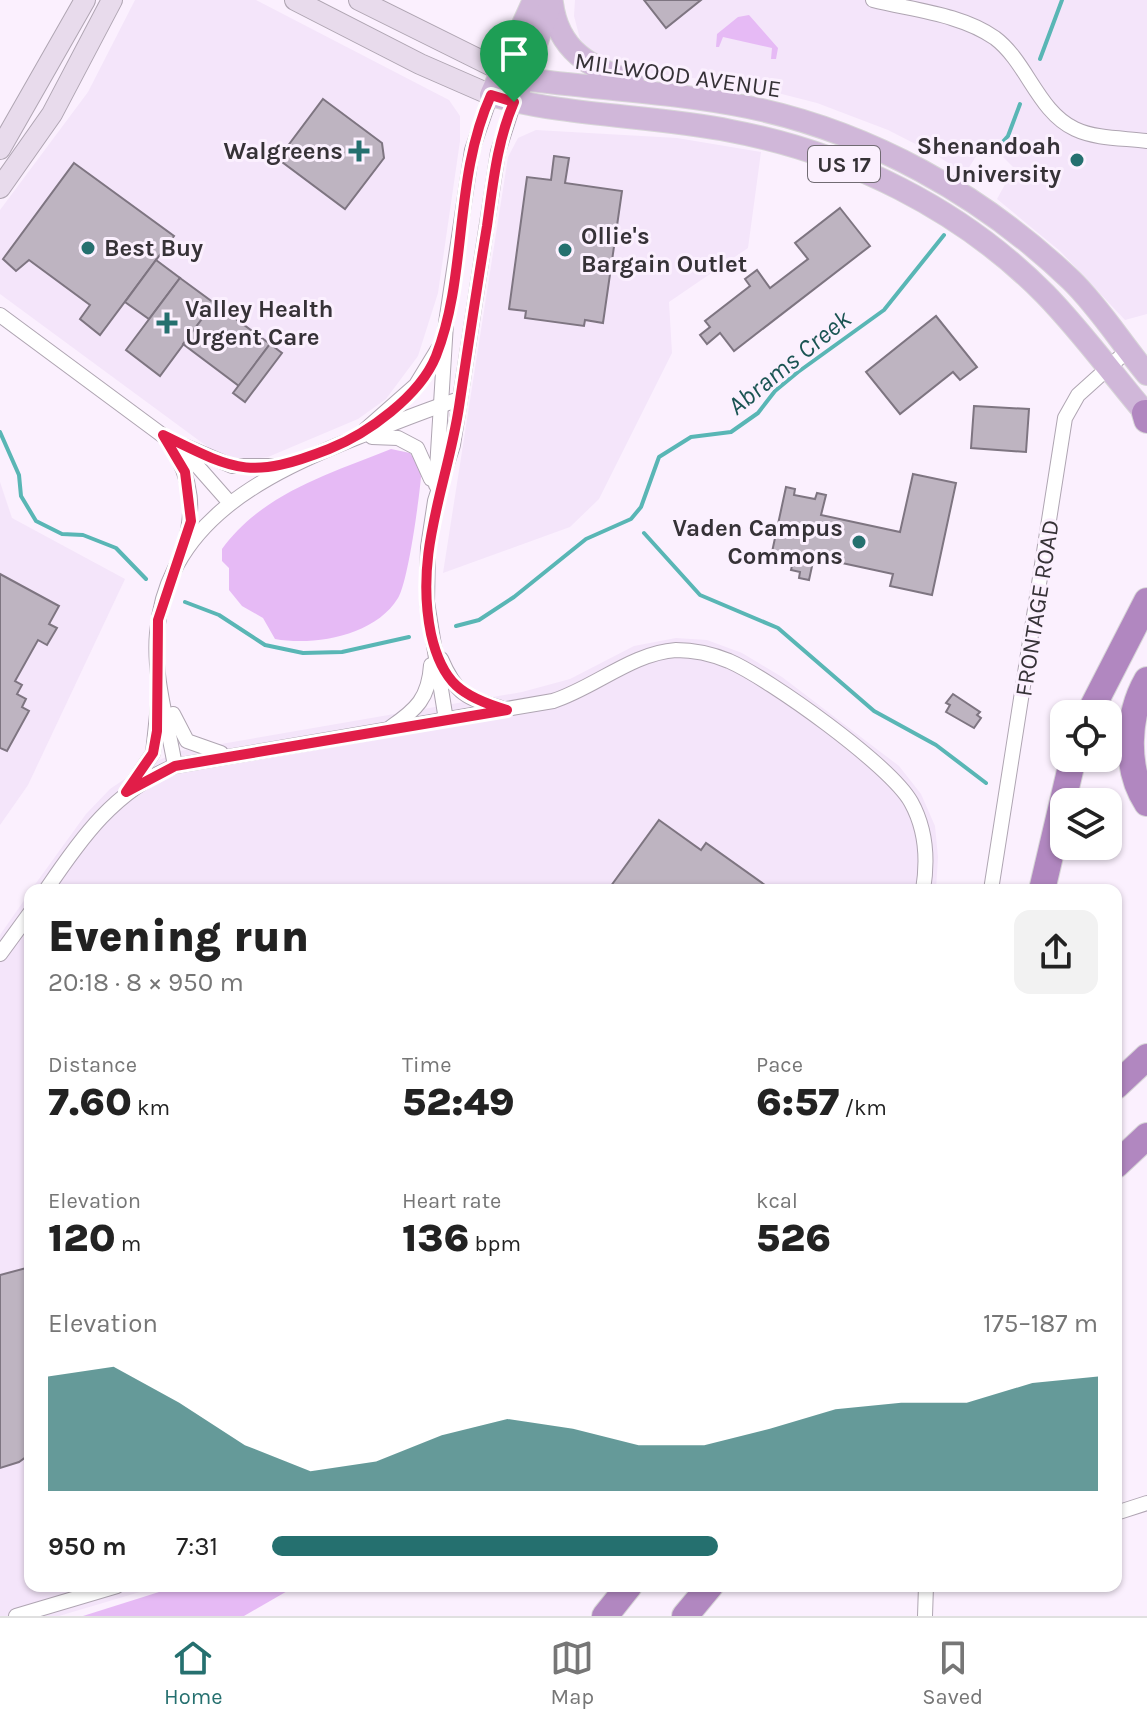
<!DOCTYPE html>
<meta charset="utf-8">
<style>
:root{--surface:#fff;--page:#f2f2f2;--text:#222;--muted:#767676;--line:#e0e0e0;--accent:#25706f}
body{margin:0;font-family:Karla,sans-serif;background:var(--page);color:var(--text);height:100vh;display:flex;flex-direction:column;font-size:30px;white-space:nowrap}
*{box-sizing:border-box;margin:0}
p{font-size:26px;color:var(--muted)}
.icon{flex:none;width:44px;height:44px;fill:none;stroke:currentColor;stroke-width:2;stroke-linecap:round;stroke-linejoin:round}
.map{position:relative;flex:1;overflow:hidden}
.panel{position:absolute;left:24px;top:884px;width:1098px;height:708px;display:flex;flex-direction:column;background:var(--surface);border-radius:16px;box-shadow:0 2px 6px #0004}
.panel>*{flex:none}
.buttons{position:absolute;left:1050px;top:700px;display:grid;gap:16px}
.buttons a{display:grid;place-items:center;width:72px;height:72px;border-radius:16px;background:var(--surface);box-shadow:0 2px 6px #0004;font-size:40px}
.pin{position:absolute;display:grid;place-items:center;width:68px;height:68px;color:#fff;margin:-82px -34px;border-radius:50% 50% 50% 0;rotate:-45deg;box-shadow:0 0 8px #0007}
.pin .icon{rotate:45deg}
.round{display:grid;place-items:center;flex:none;width:84px;height:84px;border-radius:16px;background:var(--page)}
.headline{display:flex;align-items:center;justify-content:space-between;height:136px;padding:0 24px}
h1{font-size:44px;font-weight:800;line-height:60px}
.metrics{display:grid;grid-template-columns:repeat(3,1fr);gap:12px;height:136px;padding:8px 24px}
.metrics div{display:grid;align-content:center}
.metrics b{font-size:40px;font-weight:800}
.metrics small{font-size:22px;font-weight:400}
.metrics p{font-size:22px}
.chart{height:224px;padding:16px 24px}
.chart p{display:flex;justify-content:space-between}
.chart svg{width:100%;height:144px;margin-top:8px;fill:var(--accent);opacity:.7}
ul{padding:0 24px;list-style:none;font-size:26px}
li{display:grid;grid-template-columns:128px 96px 1fr;align-items:center;height:60px}
li i{height:20px;border-radius:10px;background:var(--accent)}
.menu{display:flex;justify-content:space-around;align-items:center;height:112px;border-top:2px solid var(--line);background:var(--surface);font-size:22px;color:var(--muted)}
.menu a{display:grid;justify-items:center;gap:4px}
.menu .selected{color:var(--accent)}
.map>svg:first-child{display:block}
.built{fill:#f4e5fa}
.green{fill:#e6baf5}
.lines{fill:none;stroke-linecap:round;stroke-linejoin:round}
.stream{stroke:#59b6b5;stroke-width:4}
.building{fill:#beb4c1;stroke:#7e7581;stroke-width:2}
.minor-casing{stroke:#afa5b2;stroke-width:16}
.secondary-casing{stroke:#afa5b2;stroke-width:22}
.primary-casing{stroke:#d7d6d7;stroke-width:24}
.motorway-casing{stroke:#d7d6d7;stroke-width:28}
.minor{stroke:#fff;stroke-width:14}
.secondary{stroke:#e8dbec;stroke-width:20}
.primary{stroke:#d0b7d9;stroke-width:22}
.motorway{stroke:#b187c0;stroke-width:26}
.route-casing{stroke:#fff;stroke-width:16}
.route{stroke:#e11d48;stroke-width:10}
.poi-dot{fill:#25706f;stroke:#fbf0fe;stroke-width:3}
.labels{text-anchor:middle;stroke-width:6;stroke-linejoin:round;paint-order:stroke}
.shield{fill:#fbf0fe;stroke:#716b73;stroke-width:2}
.shield-label{font-size:22px;font-weight:bold;fill:#363237}
.street-label{font-size:24px;fill:#363237;stroke:#fbf0fe}
.poi-label{font-size:24px;font-weight:bold;fill:#363237;stroke:#fbf0fe;text-anchor:end}
.water-label{font-size:26px;font-style:italic;fill:#1a5453;stroke:#fbf0fe}
</style>
<div class="map">
<svg width="1147" height="1616" viewBox="0 0 1147 1616">
<rect width="100%" height="100%" fill="#fbf0fe"/>
<g class="built">
<polygon points="135,0 256,0 449,100 460,116 460,141 438,293 418,356 386,399 358,419 268,457 238,461 220,456 0,294 0,210 88,92"/>
<polygon points="575,0 1147,0 1147,314 1125,320 1060,251 997,199 1014,168 986,140 965,174 933,153 888,130 817,103 742,84 619,69 591,54 580,39 574,16"/>
<polygon points="536,130 677,138 761,152 748,248 669,302 672,353 599,499 570,527 443,573 508,157 518,138"/>
<polygon points="0,482 12,518 125,579 28,785 0,825"/>
<polygon points="676,638 707,640 742,653 782,677 899,766 921,794 935,826 938,857 936,890 31,890 86,814 110,789 141,768 180,751 522,692 570,679 634,646"/>
<polygon points="30,892 30,1586 160,1586 59,1616 0,1616 0,935"/>
</g>
<g class="green">
<polygon points="749,15 778,48 776,59 771,59 772,48 723,37 719,47 716,47 717,34 738,17"/>
<path d="M391,449L410,453L420,468L421,477C419,500 408,582 398,598C375,636 314,646 275,639L263,618L242,606L229,590V568L222,561V549C261,494 331,473 391,449Z"/>
<polygon points="178,1586 296,1586 244,1616 83,1616"/>
</g>
<g class="lines">
<g class="stream">
<polyline points="1040,59 1062,0"/>
<polyline points="991,155 1008,136 1020,104"/>
<polyline points="0,432 19,475 21,496 36,521 62,534 83,535 116,548 146,579"/>
<polyline points="644,533 700,595 778,628 874,711 936,745 986,783"/>
<polyline points="185,602 219,615 265,645 303,653 342,652 409,637"/>
<polyline points="456,626 479,620 514,597 586,539 631,519 641,507 659,457 691,437 731,432 758,413 775,391 798,372 884,310 944,235"/>
</g>
</g>
<g class="building">
<polygon points="644,0 701,0 666,28"/>
<polygon points="323,99 382,143 384,158 345,209 278,159"/>
<polygon points="554,156 569,158 565,183 622,191 603,323 585,320 584,326 525,318 526,311 509,309 527,177 551,180"/>
<polygon points="74,163 174,236 100,335 80,319 90,305 29,260 16,271 3,259"/>
<polygon points="840,208 870,246 734,351 720,333 707,344 700,335 710,327 705,321 750,286 745,279 757,270 770,288 808,259 795,243"/>
<polygon points="156,260 180,278 149,319 125,302"/>
<polygon points="180,278 214,303 160,376 126,350"/>
<polygon points="214,303 270,344 239,386 183,344"/>
<polygon points="936,316 977,367 960,380 953,372 900,414 866,372"/>
<polygon points="270,344 282,353 245,402 233,393"/>
<polygon points="974,406 1029,409 1026,452 971,448"/>
<polygon points="913,474 956,483 932,595 890,586 893,574 814,557 809,580 799,578 800,572 791,570 794,557 772,552 786,487 795,489 794,495 815,499 817,493 826,495 821,515 900,532"/>
<polygon points="0,574 59,606 49,624 57,628 47,645 38,640 15,681 22,685 17,694 26,699 22,707 29,711 7,751 0,748"/>
<polygon points="953,694 980,712 977,715 981,718 974,728 946,712 950,705 946,703"/>
<polygon points="659,820 701,850 706,843 772,890 608,890"/>
<polygon points="30,1267 30,1454 19,1462 0,1468 0,1275"/>
</g>
<g class="lines">
<defs>
<g id="minor">
<path d="M873,0C912,10 961,14 995,38C1027,62 1038,112 1075,129C1096,139 1124,138 1147,141"/>
<polyline points="0,315 185,452 229,502"/>
<polyline points="365,430 416,385 438,349"/>
<polyline points="372,437 398,438 417,448 431,479"/>
<path d="M170,445C193,479 195,512 183,550"/>
<polyline points="185,446 232,466 280,466"/>
<polyline points="436,485 446,323 472,150 491,95"/>
<path d="M441,659C456,694 466,698 501,708"/>
<polyline points="173,714 187,741 221,753"/>
<polyline points="446,720 427,602 428,547 435,501 453,445 498,152 514,102"/>
<path d="M391,727C416,710 429,698 431,665"/>
<path d="M175,766C168,724 153,676 157,633C166,521 267,473 358,437C392,424 425,410 460,399"/>
<polyline points="134,781 153,753 158,705"/>
<path d="M46,890C81,838 115,790 175,766L553,701C594,688 632,653 676,650C694,650 712,654 729,661C770,679 890,765 911,802C926,829 928,860 923,890"/>
<polyline points="991,890 1065,418 1078,395 1128,350"/>
<polyline points="0,954 30,913"/>
<polyline points="1116,1513 1147,1503"/>
<polyline points="16,1616 117,1586"/>
<polyline points="925,1616 926,1586"/>
</g>
<g id="secondary">
<polyline points="295,0 420,64 491,95"/>
<polyline points="359,0 502,71"/>
<polyline points="0,149 85,0"/>
<polyline points="0,188 52,114 112,0"/>
</g>
<g id="primary">
<path d="M534,0L491,95C570,117 651,115 731,131C848,153 961,209 1045,294C1082,332 1113,375 1147,415"/>
<path d="M552,3C558,51 590,67 633,83"/>
<path d="M502,71L524,79C598,89 674,92 748,107C869,132 981,194 1071,280C1099,307 1122,344 1147,374"/>
<polyline points="519,90 550,6"/>
</g>
<g id="motorway">
<polyline points="1145,413 1147,420"/>
<path d="M1147,680C1127,715 1124,768 1147,803"/>
<polyline points="1089,714 1147,601"/>
<polyline points="1042,890 1073,758"/>
<polyline points="1116,1086 1147,1057"/>
<polyline points="1116,1165 1147,1136"/>
<polyline points="605,1616 629,1586"/>
<polyline points="685,1616 710,1586"/>
</g>
</defs>
<use href="#minor" class="minor-casing"/>
<use href="#secondary" class="secondary-casing"/>
<use href="#primary" class="primary-casing"/>
<use href="#motorway" class="motorway-casing"/>
<use href="#minor" class="minor"/>
<use href="#secondary" class="secondary"/>
<use href="#primary" class="primary"/>
<use href="#motorway" class="motorway"/>
</g>
<g class="lines">
<defs>
<path id="route" d="M491,95L514,102C497,141 493,184 487,226C477,286 468,347 459,407C447,486 414,552 431,634C442,683 462,697 507,710L175,766L126,792L153,753L157,731L158,620L191,521L185,472L163,435C236,471 250,480 329,449C367,434 420,396 436,356C468,275 453,179 491,95Z"/>
</defs>
<use href="#route" class="route-casing"/>
<use href="#route" class="route"/>
</g>
<g class="poi-dot">
<path d="M355 139h8v8h8v8h-8v8h-8v-8h-8v-8h8z"/>
<circle cx="1077" cy="160" r="8"/>
<circle cx="88" cy="248" r="8"/>
<circle cx="565" cy="250" r="8"/>
<path d="M163 311h8v8h8v8h-8v8h-8v-8h-8v-8h8z"/>
<circle cx="859" cy="542" r="8"/>
</g>
<g class="labels">
<rect class="shield" x="808" y="146" width="72" height="36" rx="6"/>
<g class="shield-label">
<text x="844" y="172">US 17</text>
</g>
<g class="street-label">
<text transform="translate(678 75) rotate(8)" y="8">MILLWOOD AVENUE</text>
<text transform="translate(1037 608) rotate(-81)" y="8">FRONTAGE ROAD</text>
</g>
<g class="poi-label">
<text x="1061" y="154">Shenandoah<tspan x="1061" dy="28">University</tspan></text>
<text x="343" y="159">Walgreens</text>
<text x="581" y="244" text-anchor="start">Ollie's<tspan x="581" dy="28">Bargain Outlet</tspan></text>
<text x="104" y="256" text-anchor="start">Best Buy</text>
<text x="185" y="317" text-anchor="start">Valley Health<tspan x="185" dy="28">Urgent Care</tspan></text>
<text x="843" y="536">Vaden Campus<tspan x="843" dy="28">Commons</tspan></text>
</g>
<g class="water-label">
<text transform="translate(789 362) rotate(-39)" y="9">Abrams Creek</text>
</g>
</g>
</svg>
<div class="buttons">
<a><svg class="icon" aria-label="locate" viewBox="0 0 24 24"><circle cx="12" cy="12" r="6"/><path d="M12 2v4M12 18v4M2 12h4M18 12h4"/></svg></a>
<a><svg class="icon" aria-label="layers" viewBox="0 0 24 24"><path d="M12 4l9 5-9 5-9-5zM3 14l9 5 9-5"/></svg></a>
</div>
<div class="pin" style="left:514px;top:102px;background:#1e9e55"><svg class="icon" aria-label="arrive" viewBox="0 0 24 24"><path d="M6 21V4h12l-3 4 3 4H6"/></svg></div>
<section class="panel">
<div class="headline"><div><h1>Evening run</h1><p>20:18 · 8 × 950 m</p></div><a class="round"><svg class="icon" aria-label="share" viewBox="0 0 24 24"><path d="M12 15V3M7 8l5-5 5 5M5 13v7h14v-7"/></svg></a></div>
<div class="metrics">
<div><p>Distance</p><b>7.60<small> km</small></b></div>
<div><p>Time</p><b>52:49</b></div>
<div><p>Pace</p><b>6:57<small> /km</small></b></div>
</div>
<div class="metrics">
<div><p>Elevation</p><b>120<small> m</small></b></div>
<div><p>Heart rate</p><b>136<small> bpm</small></b></div>
<div><p>kcal</p><b>526</b></div>
</div>
<div class="chart"><p><span>Elevation</span>175–187 m</p>
<svg viewBox="0 0 160 44" preserveAspectRatio="none"><path d="M0 44V9L10 6L20 17L30 30L40 38L50 35L60 27L70 22L80 25L90 30L100 30L110 25L120 19L130 17L140 17L150 11L160 9V44z"/></svg>
</div>
<ul>
<li><b>950 m</b>7:31<i style="width:54%"></i></li>
</ul>
</section>
</div>
<nav class="menu">
<a class="selected"><svg class="icon" aria-label="home" viewBox="0 0 24 24"><path d="M3 11l9-7 9 7M6 9v11h12V9"/></svg>Home</a>
<a><svg class="icon" aria-label="map" viewBox="0 0 24 24"><path d="M3 6l6-2 6 2 6-2v14l-6 2-6-2-6 2zM9 4v14M15 6v14"/></svg>Map</a>
<a><svg class="icon" aria-label="saved" viewBox="0 0 24 24"><path d="M7 4h10v16l-5-4-5 4z"/></svg>Saved</a>
</nav>
